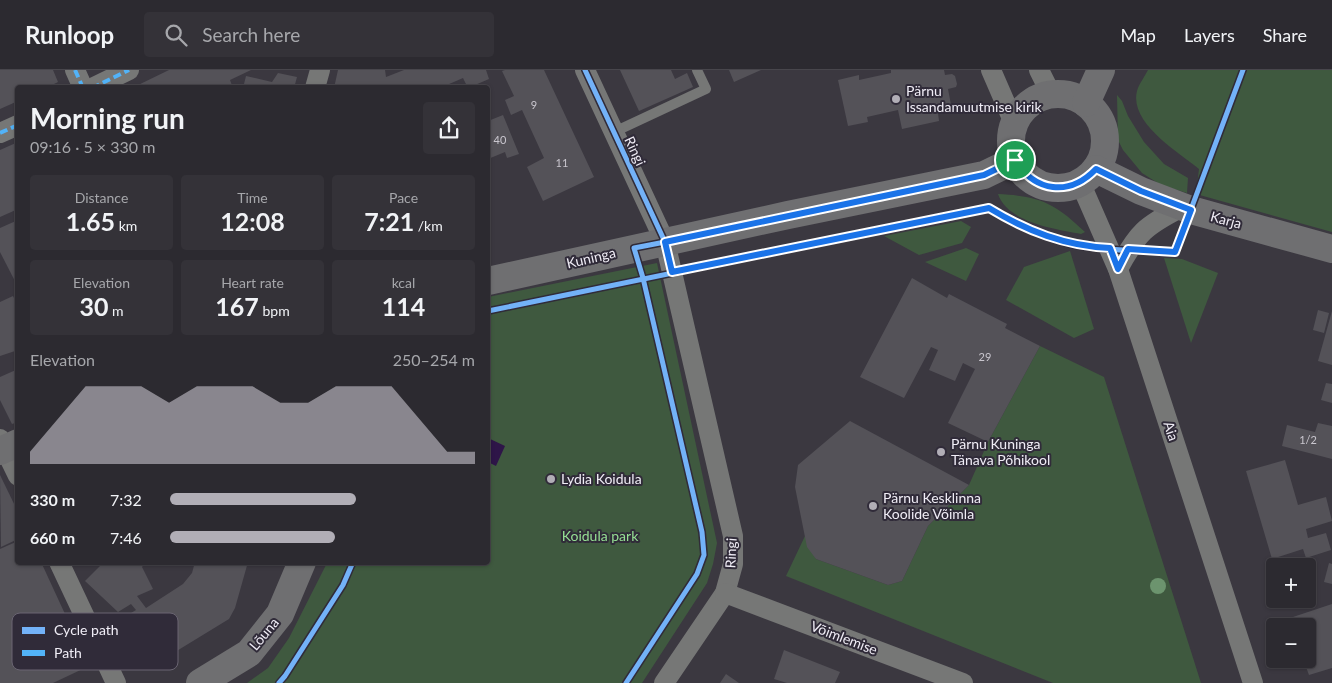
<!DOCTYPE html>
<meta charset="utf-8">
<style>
:root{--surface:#2c2a30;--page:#343238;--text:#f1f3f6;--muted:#a6a7ab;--line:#48464c;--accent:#b1aeb6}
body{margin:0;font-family:Lato,sans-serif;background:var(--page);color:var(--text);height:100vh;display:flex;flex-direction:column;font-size:19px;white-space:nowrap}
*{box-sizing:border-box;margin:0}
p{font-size:16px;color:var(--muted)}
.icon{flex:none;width:28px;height:28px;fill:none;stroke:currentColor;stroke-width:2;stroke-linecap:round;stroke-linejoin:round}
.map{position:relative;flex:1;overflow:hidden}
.details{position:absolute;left:15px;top:15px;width:475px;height:480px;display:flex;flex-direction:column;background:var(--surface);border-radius:5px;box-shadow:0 1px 4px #0004,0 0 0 1px var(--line)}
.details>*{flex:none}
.fabs{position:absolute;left:1266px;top:488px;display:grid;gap:10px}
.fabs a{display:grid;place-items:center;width:50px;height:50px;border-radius:5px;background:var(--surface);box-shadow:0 1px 4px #0004,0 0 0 1px var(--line);font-size:25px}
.pin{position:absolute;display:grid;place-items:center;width:42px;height:42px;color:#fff;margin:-21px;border:2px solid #fff;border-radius:50%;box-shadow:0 1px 5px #0007}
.round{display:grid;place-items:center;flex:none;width:52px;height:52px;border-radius:5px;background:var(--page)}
.overview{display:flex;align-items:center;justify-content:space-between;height:85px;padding:0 15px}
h1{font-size:28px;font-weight:700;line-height:38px}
.figures{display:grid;grid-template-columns:repeat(3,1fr);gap:8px;height:85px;padding:5px 15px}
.figures div{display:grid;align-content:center;border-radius:5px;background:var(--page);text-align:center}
.figures b{font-size:25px;font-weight:700}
.figures small{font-size:14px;font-weight:400}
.figures p{font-size:14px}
.chart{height:140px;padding:10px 15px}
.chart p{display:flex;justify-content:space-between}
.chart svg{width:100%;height:90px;margin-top:5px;fill:var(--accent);opacity:.7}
ul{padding:0 15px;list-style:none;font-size:16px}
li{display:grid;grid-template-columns:80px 60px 1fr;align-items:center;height:38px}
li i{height:12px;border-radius:6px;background:var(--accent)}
header{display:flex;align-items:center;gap:30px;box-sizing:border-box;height:70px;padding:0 25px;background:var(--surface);border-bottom:1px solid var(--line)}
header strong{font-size:24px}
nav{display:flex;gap:28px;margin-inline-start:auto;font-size:18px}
.search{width:350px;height:45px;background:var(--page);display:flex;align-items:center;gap:12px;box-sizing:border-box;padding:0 18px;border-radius:5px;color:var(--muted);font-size:19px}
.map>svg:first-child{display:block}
.green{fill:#3f593f}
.water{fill:#2e1548}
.building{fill:#545258}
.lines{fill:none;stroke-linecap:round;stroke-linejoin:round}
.lane{stroke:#767776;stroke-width:10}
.street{stroke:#767776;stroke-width:20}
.secondary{stroke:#6f6f71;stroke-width:28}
.quiet{stroke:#52b3f8;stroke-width:4;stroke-dasharray:8 4;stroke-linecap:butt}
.cycleway-casing{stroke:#302b39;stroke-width:8}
.cycleway{stroke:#73b2f8;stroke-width:5}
.tree{fill:#6c946e}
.route-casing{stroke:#fff;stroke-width:10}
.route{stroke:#1a73e8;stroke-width:6}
.poi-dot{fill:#b1aeb6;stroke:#302b39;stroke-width:2}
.labels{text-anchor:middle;stroke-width:4;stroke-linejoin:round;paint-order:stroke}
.number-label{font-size:11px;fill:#c9c6ce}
.poi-label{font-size:14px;fill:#f0edf6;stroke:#302b39;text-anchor:start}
.street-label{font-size:14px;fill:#f0edf6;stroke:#302b39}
.park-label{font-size:14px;fill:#95df93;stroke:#302b39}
.key{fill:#302b39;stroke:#6a6572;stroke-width:1}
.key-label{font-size:14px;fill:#f0edf6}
</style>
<header>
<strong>Runloop</strong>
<div class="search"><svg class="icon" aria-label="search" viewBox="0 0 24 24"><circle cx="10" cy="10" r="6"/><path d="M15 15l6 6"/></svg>Search here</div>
<nav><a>Map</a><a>Layers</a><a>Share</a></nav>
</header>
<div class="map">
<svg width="1332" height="613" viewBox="0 0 1332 613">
<rect width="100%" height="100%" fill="#3b3840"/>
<g class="green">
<path d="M1148,0H1332V162L1196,124L1199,99C1178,82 1129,53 1137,21C1139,14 1145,6 1148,0Z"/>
<polygon points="1117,25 1122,31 1128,46 1144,72 1164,94 1188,108 1187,123 1161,115 1142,103 1123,80 1118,70"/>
<path d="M998,124C1040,126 1055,133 1085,162L1081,164C1056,159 1008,153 998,124Z"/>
<polygon points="961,151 971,157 962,173 919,185 884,166"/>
<polygon points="966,178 979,184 966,211 925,192"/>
<polygon points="1070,181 1094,259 1074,268 1006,230 1024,197"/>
<polygon points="1164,188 1182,189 1218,203 1191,273"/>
<polygon points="657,193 717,473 713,494 707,513 642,613 247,613 268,598 289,568 327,493 488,492 488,227"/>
<polygon points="1040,276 1104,307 1201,613 1053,613 786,506 805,466 816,489 888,515 902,511 928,456 969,415 988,372"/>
</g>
<polygon class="water" points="488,368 505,376 496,396 488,392"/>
<g class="building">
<polygon points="0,0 53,0 58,12 46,18 18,18 18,31 0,39"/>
<polygon points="169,0 251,0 230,10 233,18 132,18"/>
<polygon points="338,0 385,0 386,7 404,0 486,0 489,9 468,18 463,8 440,18 334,18"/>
<polygon points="505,0 544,0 594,107 543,131 527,97 544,88 522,40 511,45 505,30 514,26 502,1"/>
<polygon points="620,0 671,0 675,9 687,3 693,17 639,41"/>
<polygon points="729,0 761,0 734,12"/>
<polygon points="891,0 944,0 945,5 952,4 955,6 957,14 956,17 948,19 952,40 938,43 939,51 902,59 898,40 867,47 868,52 848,56 838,10 859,5 859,10 891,3"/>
<polygon points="278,3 297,7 294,18 243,18 246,6 272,12"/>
<polygon points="503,45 519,84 507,88 505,82 488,89 488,51"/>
<polygon points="18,72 18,139 0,147 0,80"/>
<polygon points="18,150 18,217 0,182 0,158"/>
<polygon points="912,208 947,228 949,224 1007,254 1005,258 1040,276 988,372 948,353 975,299 963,293 955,311 929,300 938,280 931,277 904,328 860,307"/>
<polygon points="13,226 18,236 18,266 14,267 18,280 0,286 0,232"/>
<polygon points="1318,240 1329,243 1324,263 1313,260"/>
<polygon points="1332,241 1332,295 1318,291"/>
<polygon points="18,299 18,352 12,354 0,330 0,307"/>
<polygon points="1326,313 1332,314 1332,333 1321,330"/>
<polygon points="850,351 969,415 928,456 902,511 888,515 816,489 807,477 795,417 798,395"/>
<polygon points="1318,353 1332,356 1332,389 1282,376 1287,355 1315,362"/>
<polygon points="1285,390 1298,435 1326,427 1332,451 1306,459 1308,468 1326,463 1331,480 1306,488 1303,479 1272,489 1246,401"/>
<polygon points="0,405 18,442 18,469 1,477"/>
<polygon points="18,471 18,492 41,492 89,596 53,613 0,613 0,479"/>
<polygon points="104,492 146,492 142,497 153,519 137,526 146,538 183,514 192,503 195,492 248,492 235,538 229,549 157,593 126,546 136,540 131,534 118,542 85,511"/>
<polygon points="1329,493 1332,494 1332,514 1324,512"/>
<polygon points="1332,534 1332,598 1309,605 1303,589 1308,589 1308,556 1293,556 1290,548"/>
<polygon points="784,580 840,602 835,613 787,613 774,609"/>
<polygon points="726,604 739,613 720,613"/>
</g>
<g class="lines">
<polyline class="lane" points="614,62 706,19 697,0"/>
<g class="street">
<polyline points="75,0 83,18"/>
<polyline points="585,0 665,172 733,466 733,494 725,523 664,613"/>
<polyline points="991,0 1014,53"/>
<polyline points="1039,0 1051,24"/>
<polyline points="92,18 129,0"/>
<polyline points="315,18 320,0"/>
<polyline points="0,63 18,55"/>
<polyline points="1080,112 1118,199 1253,613"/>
<path d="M1118,199C1138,162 1145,156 1182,137"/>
<polyline points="0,369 18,406"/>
<polyline points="59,492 116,613"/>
<polyline points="725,523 963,613"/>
</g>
<g class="secondary">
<circle cx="1058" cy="71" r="47"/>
<polyline points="1086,33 1101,0"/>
<polyline points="1096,99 1141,121 1191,140 1332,179"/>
<polyline points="488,211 788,145 984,105 1015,90"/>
<polyline points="0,381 18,373"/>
<polyline points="200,613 249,583 280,544 302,492"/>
</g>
<g class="quiet">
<polyline points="75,0 83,18"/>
<polyline points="92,18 129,0"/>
<polyline points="0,63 18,55"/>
</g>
<defs>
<g id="cycleway">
<polyline points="585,0 665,172 634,178 643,208 702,462 704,485 697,504 626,613"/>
<path d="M488,241L989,138C1015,154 1044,168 1074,175C1104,181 1144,181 1175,182L1243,0"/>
<polyline points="279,613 285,606 343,515 353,492"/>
</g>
</defs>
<use href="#cycleway" class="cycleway-casing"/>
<use href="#cycleway" class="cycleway"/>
</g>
<circle class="tree" cx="1158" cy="516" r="8"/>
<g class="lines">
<defs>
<path id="route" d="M1015,90C1035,122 1069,127 1096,99L1141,121L1191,140L1175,182L1128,179L1118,199L1110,178C1065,176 1027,161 989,138L672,202L665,172L984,105Z"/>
</defs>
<use href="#route" class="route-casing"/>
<use href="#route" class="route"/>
</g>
<g class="poi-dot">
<circle cx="896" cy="29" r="5"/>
<circle cx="941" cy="382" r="5"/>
<circle cx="551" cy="409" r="5"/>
<circle cx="873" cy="436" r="5"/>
</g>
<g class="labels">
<g class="number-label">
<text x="534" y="39">9</text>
<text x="500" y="74">40</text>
<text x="562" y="97">11</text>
<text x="985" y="291">29</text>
<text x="1308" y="374">1/2</text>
</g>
<g class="poi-label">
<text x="906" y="26">Pärnu<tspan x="906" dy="16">Issandamuutmise kirik</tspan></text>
<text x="951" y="379">Pärnu Kuninga<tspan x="951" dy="16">Tänava Põhikool</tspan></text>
<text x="561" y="414">Lydia Koidula</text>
<text x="883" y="433">Pärnu Kesklinna<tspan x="883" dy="16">Koolide Võimla</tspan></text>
</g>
<g class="street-label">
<text transform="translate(635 81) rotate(65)" y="5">Ringi</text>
<text transform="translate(1226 150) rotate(15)" y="5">Karja</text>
<text transform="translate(591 188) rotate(-13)" y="5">Kuninga</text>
<text transform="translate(1171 361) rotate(72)" y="5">Aia</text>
<text transform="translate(731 483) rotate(-87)" y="5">Ringi</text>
<text transform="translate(264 564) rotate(-50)" y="5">Lõuna</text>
<text transform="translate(844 568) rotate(21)" y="5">Võimlemise</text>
</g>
<g class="park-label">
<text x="600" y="471">Koidula park</text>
</g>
</g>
<rect x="12" y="543" width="166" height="57" rx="8" class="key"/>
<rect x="22" y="557" width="23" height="7" fill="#73b2f8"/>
<rect x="22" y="580" width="23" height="6" fill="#52b3f8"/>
<g class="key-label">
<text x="54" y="565">Cycle path</text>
<text x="54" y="588">Path</text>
</g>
</svg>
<div class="fabs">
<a>+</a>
<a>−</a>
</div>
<div class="pin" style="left:1015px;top:90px;background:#1e9e55"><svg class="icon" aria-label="arrive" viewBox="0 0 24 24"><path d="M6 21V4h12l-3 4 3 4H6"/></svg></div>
<section class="details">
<div class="overview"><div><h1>Morning run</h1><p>09:16 · 5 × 330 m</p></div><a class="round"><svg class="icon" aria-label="share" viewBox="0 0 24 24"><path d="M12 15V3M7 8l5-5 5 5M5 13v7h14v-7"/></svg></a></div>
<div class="figures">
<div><p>Distance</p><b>1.65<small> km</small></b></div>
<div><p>Time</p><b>12:08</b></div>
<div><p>Pace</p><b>7:21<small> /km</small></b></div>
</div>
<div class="figures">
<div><p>Elevation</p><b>30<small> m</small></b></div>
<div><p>Heart rate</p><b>167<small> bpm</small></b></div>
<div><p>kcal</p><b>114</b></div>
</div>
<div class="chart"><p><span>Elevation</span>250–254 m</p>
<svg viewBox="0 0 160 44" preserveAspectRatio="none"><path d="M0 44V38L10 22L20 6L30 6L40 6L50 14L60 6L70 6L80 6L90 14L100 14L110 6L120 6L130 6L140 22L150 38L160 38V44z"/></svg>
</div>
<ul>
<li><b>330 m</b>7:32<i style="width:61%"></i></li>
<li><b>660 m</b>7:46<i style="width:54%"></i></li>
</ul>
</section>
</div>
